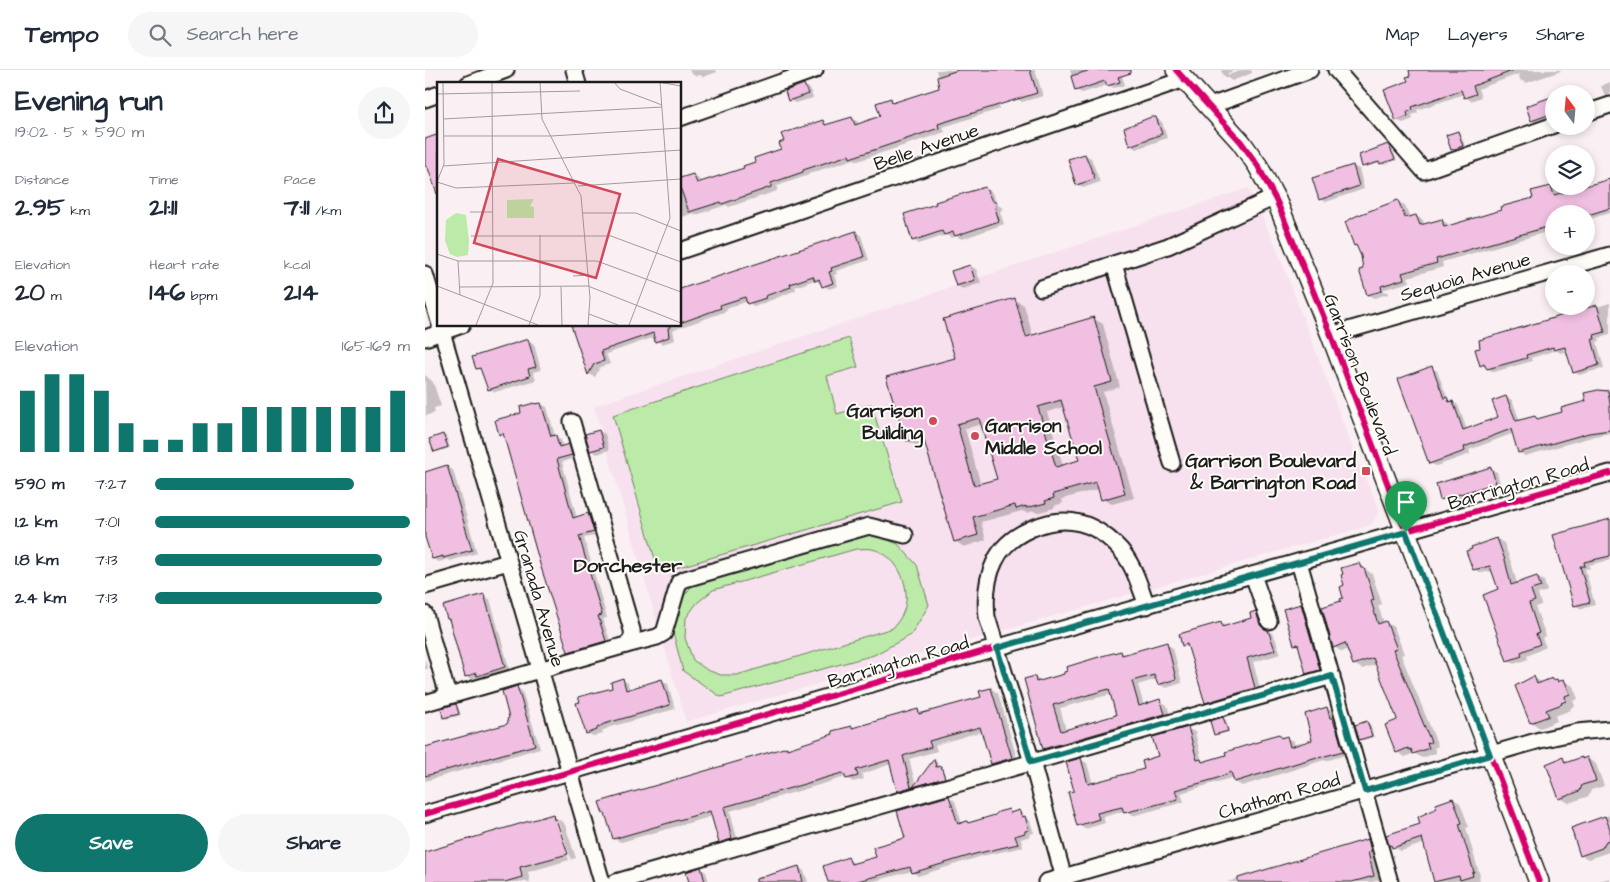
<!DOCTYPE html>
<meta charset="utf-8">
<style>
:root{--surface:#fff;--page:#f6f6f7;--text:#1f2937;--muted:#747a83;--line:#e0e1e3;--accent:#0f766e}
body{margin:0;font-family:"Architects Daughter",sans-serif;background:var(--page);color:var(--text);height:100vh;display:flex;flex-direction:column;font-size:19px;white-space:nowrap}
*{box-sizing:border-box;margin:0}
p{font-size:16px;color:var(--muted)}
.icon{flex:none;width:28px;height:28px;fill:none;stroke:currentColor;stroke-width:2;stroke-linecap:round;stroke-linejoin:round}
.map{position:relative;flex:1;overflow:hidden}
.details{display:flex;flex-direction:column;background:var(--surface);width:425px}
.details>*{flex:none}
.needle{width:32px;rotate:344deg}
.tools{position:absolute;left:1120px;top:15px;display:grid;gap:10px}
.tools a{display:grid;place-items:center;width:50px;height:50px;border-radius:50%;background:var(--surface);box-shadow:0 2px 8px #0003;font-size:25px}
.pin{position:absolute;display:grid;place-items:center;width:42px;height:42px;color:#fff;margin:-51px -21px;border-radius:50% 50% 50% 0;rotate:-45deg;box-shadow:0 0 5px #0007}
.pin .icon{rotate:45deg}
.round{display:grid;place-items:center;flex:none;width:52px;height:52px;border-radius:26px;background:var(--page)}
.headline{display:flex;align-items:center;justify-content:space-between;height:85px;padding:0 15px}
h1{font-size:28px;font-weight:800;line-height:38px}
.figures{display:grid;grid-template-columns:repeat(3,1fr);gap:8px;height:85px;padding:5px 15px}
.figures div{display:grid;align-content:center}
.figures b{font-size:25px;font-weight:800}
.figures small{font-size:14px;font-weight:400}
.figures p{font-size:14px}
.chart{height:140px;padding:10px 15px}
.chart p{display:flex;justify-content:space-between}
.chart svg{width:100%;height:90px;margin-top:5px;stroke:var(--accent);stroke-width:6}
.primary-button{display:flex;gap:10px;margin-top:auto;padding:10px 15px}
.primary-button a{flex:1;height:58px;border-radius:30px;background:var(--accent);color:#fff;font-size:20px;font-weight:800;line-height:58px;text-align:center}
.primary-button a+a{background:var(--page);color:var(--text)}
ul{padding:0 15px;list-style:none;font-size:16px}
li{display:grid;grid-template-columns:80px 60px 1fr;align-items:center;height:38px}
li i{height:12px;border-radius:6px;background:var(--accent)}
header{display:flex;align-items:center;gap:30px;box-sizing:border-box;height:70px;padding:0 25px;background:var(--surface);border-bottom:1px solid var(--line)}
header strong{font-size:24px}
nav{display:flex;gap:28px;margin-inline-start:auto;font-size:18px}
.search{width:350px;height:45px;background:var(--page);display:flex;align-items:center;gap:12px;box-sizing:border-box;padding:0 18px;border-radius:28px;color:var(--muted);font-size:19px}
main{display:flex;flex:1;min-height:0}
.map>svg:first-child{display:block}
.built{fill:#f7e1ee}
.green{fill:#bceaa8;stroke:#6c8362;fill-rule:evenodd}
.shadow{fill:#0003;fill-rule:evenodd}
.building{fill:#f0bfe1;stroke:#1c1c1c;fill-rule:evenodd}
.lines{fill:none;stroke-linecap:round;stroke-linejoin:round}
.minor-casing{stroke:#1c1c1c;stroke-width:19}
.major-casing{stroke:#1c1c1c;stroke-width:22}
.minor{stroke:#fdfcf7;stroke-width:15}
.major{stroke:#fdfcf7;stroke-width:19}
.cycleway-casing{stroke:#fdfcf7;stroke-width:9}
.cycleway{stroke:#d6006c;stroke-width:6}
.route-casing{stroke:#fff;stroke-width:10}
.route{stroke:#0f766e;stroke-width:6}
.poi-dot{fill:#d1495b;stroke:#fdfcf7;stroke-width:2}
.labels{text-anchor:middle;stroke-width:4;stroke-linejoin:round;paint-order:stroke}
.street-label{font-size:19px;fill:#1c1c1c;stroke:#fdfcf7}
.poi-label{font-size:19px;font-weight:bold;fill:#1c1c1c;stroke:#fdfcf7;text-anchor:end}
.neighbourhood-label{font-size:20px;font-weight:bold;fill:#1c1c1c;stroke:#fdfcf7}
.inset-road{fill:none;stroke:#a19b9d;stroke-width:1}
.view{fill:#d1495b;fill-opacity:0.15;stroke:#d1495b;stroke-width:2.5}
.inset-edge{fill:none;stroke:#1c1c1c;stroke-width:2.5}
</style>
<header>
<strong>Tempo</strong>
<div class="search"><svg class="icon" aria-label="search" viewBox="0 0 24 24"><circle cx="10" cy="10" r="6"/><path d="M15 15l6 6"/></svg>Search here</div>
<nav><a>Map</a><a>Layers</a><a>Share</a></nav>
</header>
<main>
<section class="details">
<div class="headline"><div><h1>Evening run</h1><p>19:02 · 5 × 590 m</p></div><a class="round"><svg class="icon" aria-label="share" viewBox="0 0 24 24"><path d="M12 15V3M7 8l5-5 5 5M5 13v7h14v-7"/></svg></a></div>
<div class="figures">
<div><p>Distance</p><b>2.95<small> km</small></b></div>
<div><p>Time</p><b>21:11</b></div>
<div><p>Pace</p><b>7:11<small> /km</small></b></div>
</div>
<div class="figures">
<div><p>Elevation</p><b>20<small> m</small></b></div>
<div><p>Heart rate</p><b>146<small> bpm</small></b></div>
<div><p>kcal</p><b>214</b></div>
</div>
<div class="chart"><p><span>Elevation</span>165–169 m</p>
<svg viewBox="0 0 160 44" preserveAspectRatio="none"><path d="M5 44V14M15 44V6M25 44V6M35 44V14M45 44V30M55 44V38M65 44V38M75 44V30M85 44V30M95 44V22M105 44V22M115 44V22M125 44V22M135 44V22M145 44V22M155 44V14"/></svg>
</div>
<ul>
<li><b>590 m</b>7:27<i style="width:78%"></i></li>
<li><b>1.2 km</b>7:01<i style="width:100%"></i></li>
<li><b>1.8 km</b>7:13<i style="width:89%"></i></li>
<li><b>2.4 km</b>7:13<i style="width:89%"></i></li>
</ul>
<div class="primary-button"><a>Save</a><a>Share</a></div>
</section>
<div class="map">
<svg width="1185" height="812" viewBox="0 0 1185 812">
<rect width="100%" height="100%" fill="#faf0f3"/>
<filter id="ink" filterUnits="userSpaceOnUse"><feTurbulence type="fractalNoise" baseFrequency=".02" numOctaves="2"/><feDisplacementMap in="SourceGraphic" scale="10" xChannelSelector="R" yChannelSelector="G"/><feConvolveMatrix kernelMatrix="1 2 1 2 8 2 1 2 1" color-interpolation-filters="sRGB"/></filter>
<g filter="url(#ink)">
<polygon class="built" points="823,118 850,174 935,397 955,440 946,455 261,652 169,336"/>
<g class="green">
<polygon points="424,268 433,297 402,306 412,344 446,334 477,432 234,503 188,345"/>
<path d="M441,461L473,474L492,495L504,535L486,565L449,585L296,627L258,601L244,547L272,508ZM431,479C436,479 442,478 447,479C474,485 489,521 477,545C475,549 471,554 468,558L312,605H296L282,600L268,590L260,568L261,548L272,533L288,520Z"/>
</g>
<g class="shadow">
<polygon points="264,0 291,0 292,2 278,7 275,5 271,6 265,2"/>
<polygon points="511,0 562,0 575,39 518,57 520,62 450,85 433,91 429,89 383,104 384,105 352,116 352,121 304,137 301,135 271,145 268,143 255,148 255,110 268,105 274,109 276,113 320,99 357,80 398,52 404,55 427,48 433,52 434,55 457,47 466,30 472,33 516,19"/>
<polygon points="582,0 610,0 618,26 597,32 591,28"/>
<polygon points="645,0 695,0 700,15 689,18 683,15 657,23 651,20"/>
<polygon points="796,0 810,0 803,3 803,5 818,0 826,0 827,3 807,11 798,5"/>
<polygon points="985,0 1135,0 1136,1 1101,13 1095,10 1094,4 1053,19 1056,27 1046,31 1040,27 1039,24 992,40 993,43 987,45 988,49 978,53 972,50 987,6"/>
<polygon points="195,11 200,14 186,14"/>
<polygon points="1185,12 1185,27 1182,28 1180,26 1176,16"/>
<polygon points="379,15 385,19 388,28 370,33 364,30"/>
<polygon points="1129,28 1129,44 1110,52 1107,50"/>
<polygon points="731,48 737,52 742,68 711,79 705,75"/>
<polygon points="1033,62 1036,64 1040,77 1030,80 1027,79"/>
<polygon points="963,76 966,77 972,90 959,95 955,93 941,97 938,96"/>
<polygon points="660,85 666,88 675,112 658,118 652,114"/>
<polygon points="928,96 934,99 939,119 901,132 896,129"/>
<polygon points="1185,110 1185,143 1161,150 1161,144 1129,144 1129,160 1017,192 1018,197 983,207 985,212 946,223 946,225 962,221 963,224 949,228 943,225 937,186 933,176 930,175 973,132 980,135 985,148 991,146 998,150 999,155 1017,150 1023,154 1024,157 1077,141 1110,129 1126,117 1133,121 1134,125"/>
<polygon points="560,118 566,121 573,135 578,138 575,142 579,154 537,169 531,166 526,168 521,165 494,174 488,170"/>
<polygon points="431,162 436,166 444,190 411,201 412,204 409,205 413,216 404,219 390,210 370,217 371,220 329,237 323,231 301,239 302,241 248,260 250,270 237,274 232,271 230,267 181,284 185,294 175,297 170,307 164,304 148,255 255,255 255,221"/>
<polygon points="545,196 551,199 556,213 538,219 532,216"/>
<path d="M590,230L599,235L608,266L669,249L678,254L695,317L678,322L709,428L687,434L677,429L674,419L637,429L638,433L629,436V438L612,443L609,441L602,443L597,441L556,452L561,470L539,477L530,471L502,373L492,376L482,371L531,288ZM639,337L655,391L638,396L622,342ZM557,354L573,410L556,415L540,359Z"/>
<polygon points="1185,233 1185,265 1174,268 1175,271 1172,272 1179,298 1154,305 1149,302 1143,281 1135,283 1131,280 1106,288 1107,291 1069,302 1056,295 1055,271"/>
<polygon points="103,270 109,274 116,300 108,302 111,310 70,322 64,319 58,301 52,298"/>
<polygon points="1007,298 1012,301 1023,329 1033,335 1042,360 1075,348 1081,327 1087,330 1095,351 1110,347 1114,350 1139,342 1162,332 1161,324 1185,319 1185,363 1170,366 1100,386 1094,382 1089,363 1044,380 1045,384 1011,396 1005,393"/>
<polygon points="0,305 8,312 16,336 9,338 10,342 1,346"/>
<polygon points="116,334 122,337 130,366 136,370 138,377 144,376 149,379 152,388 137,392 152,448 163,444 169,447 174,465 159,468 182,548 178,549 186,574 149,584 144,581 138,560 136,559 81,367 75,364 98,344"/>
<polygon points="174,361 180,364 184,380 172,384 166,380"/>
<polygon points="18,365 21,366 25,378 12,382 10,381"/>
<polygon points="22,397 28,400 52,483 25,491 23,489 14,492 8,489 0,462 0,403"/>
<polygon points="1066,399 1072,402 1076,417 1022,432 1016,429"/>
<polygon points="1185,450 1185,490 1164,495 1165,498 1160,499 1170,535 1156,539 1150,535 1130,466"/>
<polygon points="1072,469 1079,473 1087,495 1092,514 1112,507 1119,511 1122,521 1113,524 1116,535 1110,537 1121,566 1117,568 1121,577 1102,586 1103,589 1089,594 1083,590 1075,520 1068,501 1056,503 1049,499"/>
<polygon points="934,494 947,504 957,534 953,536 959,553 961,552 969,557 979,584 976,585 1013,676 1009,678 1011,683 997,688 989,683 980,687 972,682 974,651 952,594 937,599 929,594 923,579 917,582 909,577 918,531 920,528 921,516"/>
<polygon points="59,526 65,529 85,601 59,608 56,607 47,609 41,606 25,549"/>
<polygon points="876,535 881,538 900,602 888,606 883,603 876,578 870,574"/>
<polygon points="831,543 837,546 842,559 849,565 856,584 828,592 836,622 788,636 781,632 765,579 758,575 796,553 802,557 828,549"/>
<path d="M741,574L748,578L757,613L741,618L734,614L732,609L713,615L719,636L735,631L742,635L746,648L626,682L620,678L610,608L616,611L641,604L696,582L701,585ZM687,624L693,646L641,660L635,638Z"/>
<polygon points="0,589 3,599 0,599"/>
<polygon points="1109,608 1119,613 1132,610 1136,612 1139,611 1148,616 1153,629 1148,631 1150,636 1145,638 1146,640 1130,646 1132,651 1115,658 1106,652"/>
<polygon points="197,610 203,613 205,620 237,610 243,614 250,639 185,657 177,661 178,664 168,666 162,663 189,619"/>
<polygon points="92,618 97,621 115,678 0,711 0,679 82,655"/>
<polygon points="566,619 573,623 593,692 573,697 567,694 558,661 510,675 512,681 484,689 491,716 510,691 512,692 513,698 518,699 521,709 491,718 492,721 480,724 473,720 466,694 437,704 439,709 428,712 421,707 305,741 313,772 301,776 295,772 288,746 196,772 189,769 182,744 179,743 362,679 410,665 426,657 429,659 493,640 499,644 557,627"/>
<polygon points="31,635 33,637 36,645 22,649 19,647"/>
<polygon points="902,638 908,642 911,651 914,653 924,684 900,691 899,690 817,716 810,712 809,707 756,723 759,732 707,746 700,741 678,747 680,753 660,759 653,755 650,721 655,689 662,693 668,714 721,700 763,659 770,662 777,692 780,693 803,686 854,665 869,671 870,677 889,671"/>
<polygon points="798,648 801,650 804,662 793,665 790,664"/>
<polygon points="942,652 945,654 949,667 938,670 935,669"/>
<polygon points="1157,688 1159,690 1162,688 1171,694 1179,716 1166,720 1164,726 1144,733 1135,728 1138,689 1145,693"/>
<polygon points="524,727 530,731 537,754 544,754 584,741 588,743 594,741 605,751 609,763 605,764 606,766 596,769 598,777 557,786 493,806 487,801 446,812 404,812 423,789 430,794 452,788 482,768"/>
<polygon points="1028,729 1035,733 1044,757 1041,758 1055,806 1054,807 1055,810 1048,812 1040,811 1011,812 1000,773 976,781 966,775 997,754"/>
<polygon points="1185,745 1184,782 1163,789 1156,785 1148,759"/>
<path d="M128,746L136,751L140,755L151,788L103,802L105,812H0V783ZM130,750H133L146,789L144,790Z"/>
<polygon points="943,771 950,775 957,809 947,812 802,812"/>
<polygon points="374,797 379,801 383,812 339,812"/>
<polygon points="276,799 281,802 284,812 266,812"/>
<polygon points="1185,808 1185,812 1171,812"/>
</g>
<g class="building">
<polygon points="533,0 605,0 612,23 513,54 514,58 443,82 425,88 424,85 378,100 378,102 346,113 346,117 297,134 296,132 264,142 255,117 255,108 268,104 272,113 319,98 318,96 330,92 329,88 356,79 354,73 359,71 356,64 398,50 400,55 427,47 430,55 455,46 451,33 466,28 467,33 514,18 512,7"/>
<polygon points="666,0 706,0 706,3 693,7 695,12 682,16 680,11 650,21 646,6"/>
<polygon points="984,0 1087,0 1087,1 1048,16 1051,24 1039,28 1036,20 987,37 988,40 982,42 983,46 971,51 959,20 983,11 981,7 985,6"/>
<polygon points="379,14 383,24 363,31 360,21"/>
<polygon points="1129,26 1129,43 1106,51 1101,36"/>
<polygon points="726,47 731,47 737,64 704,76 699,58"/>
<polygon points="1033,61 1038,76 1026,80 1021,65"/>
<polygon points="14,64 14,123 12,124 3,98 0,96 0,69"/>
<polygon points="963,74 970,89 955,94 954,92 937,97 934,85"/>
<polygon points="660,84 670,109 651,115 643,89"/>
<polygon points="928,95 934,116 894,130 887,108"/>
<polygon points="1185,109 1185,138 1166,144 1129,144 1129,155 1011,189 1012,193 977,203 979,209 956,216 957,221 942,225 934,200 938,199 936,186 931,175 929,176 920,152 931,146 973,130 980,148 991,145 995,155 1017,149 1019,157 1076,140 1075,137 1108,128 1106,121 1126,116 1129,125"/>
<polygon points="560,117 567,131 572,133 570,138 574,151 530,166 528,162 519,165 517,161 487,171 479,144 511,134 510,132"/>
<polygon points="431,161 439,187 406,198 407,201 404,202 408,213 397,217 394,209 390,211 388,206 365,214 366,217 340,226 341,228 322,234 320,227 295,235 296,238 255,253 255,219"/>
<polygon points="545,195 550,210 531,216 526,201"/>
<path d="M590,228L601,267L669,247L687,312L669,317L700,423L676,430L671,412L628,424L629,428L620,431L621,433L601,438V436L591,439L590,435L548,447L553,465L529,472L498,367L481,371L461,307L530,288L518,249ZM636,330L654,390L631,397L613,337ZM554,348L572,409L549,415L532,354Z"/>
<polygon points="1172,235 1180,262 1169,265 1170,269 1167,269 1174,295 1148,303 1140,277 1129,280 1128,277 1101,285 1102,288 1062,299 1059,294 1055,296 1050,279 1055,278 1054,270"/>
<polygon points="146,255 245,255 245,257 243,258 244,267 230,272 228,263 176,281 179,291 169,294 163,305"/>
<polygon points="103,269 111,297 103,299 105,306 63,320 55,298 51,299 47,287"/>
<polygon points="1007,296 1019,328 1022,327 1024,332 1028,331 1038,360 1073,347 1067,331 1081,326 1091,351 1110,346 1112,349 1137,342 1136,338 1161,331 1159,323 1173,320 1183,321 1185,334 1185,360 1164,363 1093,383 1086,359 1039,377 1040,381 1004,394 973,309"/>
<polygon points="109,333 110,334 116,333 126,366 131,365 134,377 144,374 147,385 132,389 148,448 163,443 169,462 154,466 177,545 173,546 181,571 143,582 115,494 78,363 74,365 70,350 96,343 95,337"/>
<polygon points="174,360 179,377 165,381 160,364"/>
<polygon points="18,364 23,377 9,382 4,369"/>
<polygon points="22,395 47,480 18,488 18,486 7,489 0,467 0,402"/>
<polygon points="1066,397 1071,413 1015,430 1011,414"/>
<polygon points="1185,449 1185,486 1159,492 1160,496 1155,496 1165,532 1149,536 1128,465"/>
<polygon points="1072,468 1080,490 1086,515 1112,506 1116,517 1106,520 1110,531 1104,533 1114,563 1111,564 1115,574 1096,582 1097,586 1082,591 1058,525 1073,519 1065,496 1048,500 1041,481 1047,479 1046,477"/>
<polygon points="934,493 936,498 939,498 946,519 949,530 946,531 953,554 961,551 972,579 968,580 1006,672 1002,673 1004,678 988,684 986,679 984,680 983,678 971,683 960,655 972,650 972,649 948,588 928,595 920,573 908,578 897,537 916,531 915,529 918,528 915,517 919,515 916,505 918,504 916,498"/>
<polygon points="59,524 80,597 52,606 51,603 40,607 24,549 22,549 18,536"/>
<polygon points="876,534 895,600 881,604 873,574 869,575 858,539"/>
<polygon points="831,541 835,555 838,558 843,560 850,580 822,588 830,618 780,633 762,574 757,576 754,564 796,552 797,557 826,548 825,543"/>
<path d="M742,572L751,609L733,615L729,605L707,611L714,636L735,629L740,644L618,679L599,609L610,606L611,612L639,604V602L642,601L641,597L677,586L696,581L697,585ZM684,619L691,645L636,661L628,635Z"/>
<polygon points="1109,606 1112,614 1127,608 1128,610 1132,609 1133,612 1139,609 1145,624 1140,626 1141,631 1136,633 1137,634 1121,640 1124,646 1105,653 1090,616"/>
<polygon points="198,608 201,620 237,609 245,635 179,654 172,658 172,660 161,664 151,633 155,632 153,627 187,618 186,612"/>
<polygon points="92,616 110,675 0,706 0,677 82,654 83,652 82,649 84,648 77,621"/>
<polygon points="566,618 587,688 566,694 555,657 504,671 506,677 478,686 486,717 472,721 464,690 431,700 433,706 421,709 419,704 417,703 352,722 299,737 307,769 294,773 285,741 188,769 180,743 178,744 174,732 362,677 362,679 408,664 407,661 427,656 427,658 493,639 494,644 556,627 554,621"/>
<polygon points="31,634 34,644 18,648 16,638"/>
<polygon points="902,637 905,648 907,648 912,660 918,681 893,688 892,687 809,712 806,702 790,709 750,720 753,729 699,743 697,737 672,743 674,749 652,756 643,722 649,721 641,692 656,688 663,714 719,699 717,691 733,686 727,667 763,657 772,690 776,689 777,692 801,685 800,682 836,671 836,669 854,664 856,668 862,666 865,677 887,670 880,644"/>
<polygon points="798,647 803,661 789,665 785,651"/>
<polygon points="942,651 947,666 934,670 930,655"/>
<polygon points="1138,687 1140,693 1157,687 1157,689 1162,687 1171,711 1157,715 1155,721 1134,729 1121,694"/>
<polygon points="509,689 511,697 516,696 520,708 488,717"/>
<polygon points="524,726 533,754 542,751 543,753 570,745 573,742 584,739 585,743 594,740 597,747 600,746 604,760 600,761 600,763 590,766 593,774 550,784 487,803 485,797 429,812 403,812 398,796 423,787 426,794 451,787 448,777 480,768 472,741"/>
<polygon points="1028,728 1037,753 1034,754 1049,802 1047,803 1048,806 1035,810 1034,806 1009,812 997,768 967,778 966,775 964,776 961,765 995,754 993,747 1012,738 1011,734"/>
<polygon points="128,744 129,750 131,749 143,784 95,797 97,807 80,812 0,812 0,782"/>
<polygon points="1180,746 1185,759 1185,770 1181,771 1177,778 1155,786 1146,758"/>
<polygon points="943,769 946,781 943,782 949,806 927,812 813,812 813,808"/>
<polygon points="374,796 378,812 331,812 331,809"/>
<polygon points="276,797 280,812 264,812 261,802"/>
</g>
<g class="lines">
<defs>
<g id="minor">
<polyline points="149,0 153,14"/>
<polyline points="911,0 999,101 1129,55"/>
<polyline points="43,14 81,0"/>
<polyline points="0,29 14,24"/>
<polyline points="785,36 885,0"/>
<polyline points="1161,43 1185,35"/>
<polyline points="255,48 390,0"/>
<polyline points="255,181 760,9"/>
<polyline points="689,194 747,393"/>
<polyline points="0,204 14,251"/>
<polyline points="616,218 743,176 850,127"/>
<polyline points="15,255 177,812"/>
<polyline points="906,265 1185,185"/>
<polyline points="0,268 37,255"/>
<polyline points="874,492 965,812"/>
<polyline points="828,505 844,551"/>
<polyline points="0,516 83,492"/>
<polyline points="0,544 23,626"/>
<polyline points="201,575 232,567 239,563 254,512 260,509 444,456 480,465"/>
<path d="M0,633L201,575C206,571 208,567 207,560L147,352"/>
<polyline points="0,744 560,581 1185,403"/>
<polyline points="191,812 907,606"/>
<polyline points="621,812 1115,670 1152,662 1185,659"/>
<path d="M640,812L607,692L562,547C560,528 561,509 570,491C583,463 626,445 655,453C668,456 682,466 691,475C708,491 714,514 722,536"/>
</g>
<polyline id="major" points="751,0 816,72 833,96 852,132 906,265 1114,812"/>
</defs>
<use href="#minor" class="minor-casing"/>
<use href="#major" class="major-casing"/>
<use href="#minor" class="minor"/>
<use href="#major" class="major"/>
<defs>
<g id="cycleway">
<polyline points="751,0 816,72 833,96 852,132 906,265 1114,812"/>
<polyline points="0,744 560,581 1185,403"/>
</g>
</defs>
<use href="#cycleway" class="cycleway-casing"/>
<use href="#cycleway" class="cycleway"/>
</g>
</g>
<g class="lines" filter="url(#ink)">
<defs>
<polygon id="route" points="981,462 1065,685 940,721 907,606 606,692 572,578"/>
</defs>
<use href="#route" class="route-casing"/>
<use href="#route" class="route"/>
</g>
<g class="poi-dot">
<circle cx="508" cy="351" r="5"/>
<circle cx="550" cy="366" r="5"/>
<rect x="936" y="396" width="10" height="10" rx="2.5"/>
</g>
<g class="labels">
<g class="street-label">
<text transform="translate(501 76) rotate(-19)" y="7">Belle Avenue</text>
<text transform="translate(1040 206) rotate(-16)" y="7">Sequoia Avenue</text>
<text transform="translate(936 304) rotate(69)" y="7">Garrison Boulevard</text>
<text transform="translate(1093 413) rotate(-16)" y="7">Barrington Road</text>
<text transform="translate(115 528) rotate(74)" y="7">Granada Avenue</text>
<text transform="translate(473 591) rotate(-16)" y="7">Barrington Road</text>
<text transform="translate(854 725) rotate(-16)" y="7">Chatham Road</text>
</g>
<g class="poi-label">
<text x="498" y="347">Garrison<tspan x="498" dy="22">Building</tspan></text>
<text x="560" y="362" text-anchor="start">Garrison<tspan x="560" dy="22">Middle School</tspan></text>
<text x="931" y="397">Garrison Boulevard<tspan x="931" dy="22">&amp; Barrington Road</tspan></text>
</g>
<g class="neighbourhood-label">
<text x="203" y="502">Dorchester</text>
</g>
</g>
<g transform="translate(12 12)">
<rect width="244" height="244" fill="#faf0f3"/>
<path d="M97,117L93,124L97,125V136H70V118ZM19,131L29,133L32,159L31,173L20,175L13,172L8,159L9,138Z" fill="#bceaa8"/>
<path class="inset-road" d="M103,0L105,37L144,114L153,216L151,243M177,0L183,7L225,23M221,0L244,4M0,12L143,9M6,37L225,25M6,54H113M114,54L244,46M6,84L244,68M0,100L19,106L137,101M0,100L7,82L6,0M141,104L244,97M33,130H55M146,131H199L244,149M34,154H174L244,180M0,172L21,179H160L244,210M21,179L23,213M136,194L152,193M0,204L101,243M22,205L151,204L244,241M124,205L125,243M152,232L181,243M39,243L56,201L55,0M92,243L103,214V153M192,243L233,136L223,0"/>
<path class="view" d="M61,77L183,112L159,196L37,161Z"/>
<rect width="244" height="244" class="inset-edge"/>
</g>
</svg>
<div class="tools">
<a><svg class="needle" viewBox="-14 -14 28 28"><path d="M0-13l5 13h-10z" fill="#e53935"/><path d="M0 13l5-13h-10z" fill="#747a83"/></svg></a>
<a><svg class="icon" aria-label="layers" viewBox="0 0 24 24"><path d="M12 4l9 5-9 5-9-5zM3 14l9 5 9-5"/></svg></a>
<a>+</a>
<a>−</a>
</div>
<div class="pin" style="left:981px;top:462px;background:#1e9e55"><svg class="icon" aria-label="arrive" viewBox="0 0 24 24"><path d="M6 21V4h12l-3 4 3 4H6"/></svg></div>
</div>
</main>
